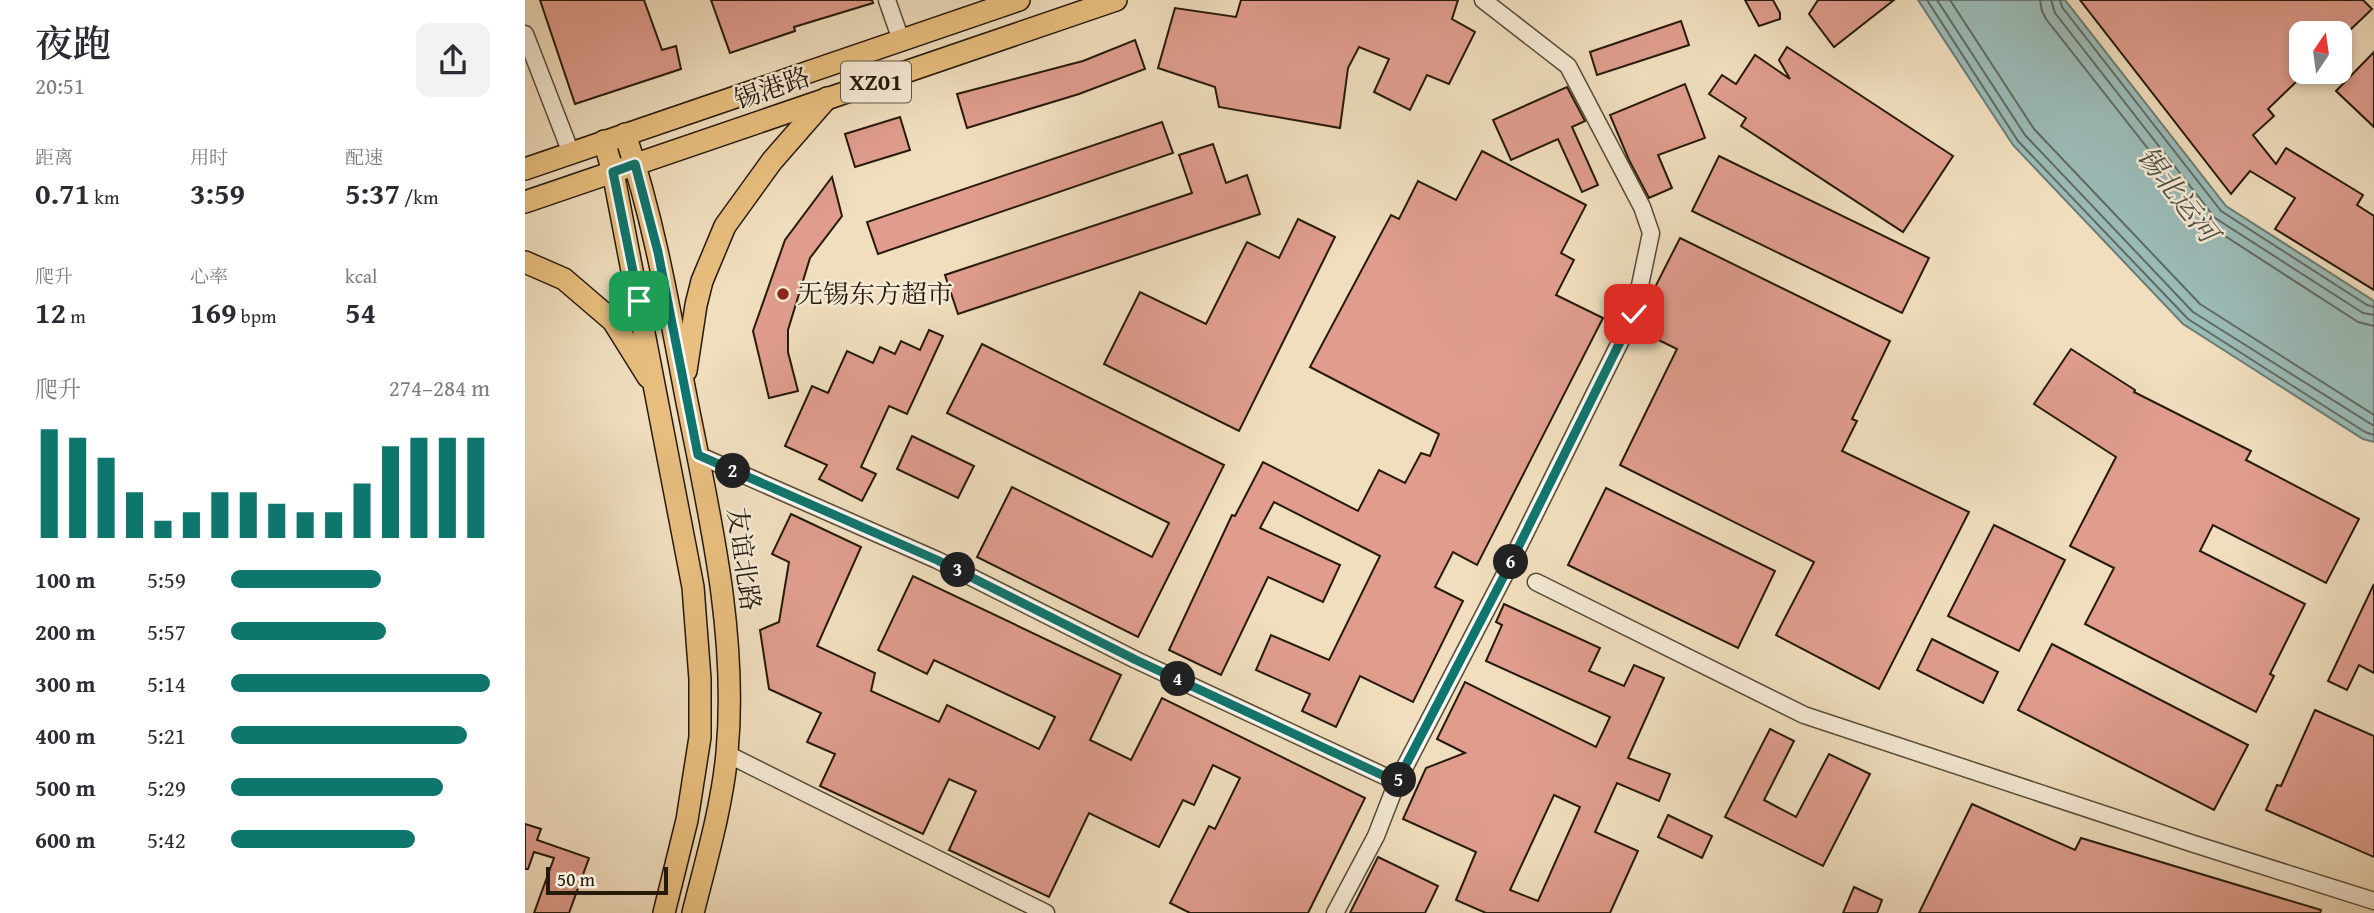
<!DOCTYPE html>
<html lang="zh">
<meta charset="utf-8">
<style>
:root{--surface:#fff;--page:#f2f2f3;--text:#2b2b33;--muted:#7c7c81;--accent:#0f766e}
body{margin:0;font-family:"Gentium Book Plus","Noto Serif SC",serif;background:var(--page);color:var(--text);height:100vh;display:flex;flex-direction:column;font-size:26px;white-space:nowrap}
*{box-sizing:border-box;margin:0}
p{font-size:23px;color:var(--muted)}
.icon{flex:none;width:38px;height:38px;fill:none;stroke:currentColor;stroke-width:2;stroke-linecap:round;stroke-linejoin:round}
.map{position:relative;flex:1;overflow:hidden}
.sheet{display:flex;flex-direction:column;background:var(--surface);width:525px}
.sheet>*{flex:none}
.needle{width:46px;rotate:13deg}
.fabs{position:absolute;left:1764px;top:21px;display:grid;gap:14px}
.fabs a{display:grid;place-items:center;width:63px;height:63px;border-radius:14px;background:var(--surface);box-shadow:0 4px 10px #0003;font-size:35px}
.scale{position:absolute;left:21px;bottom:18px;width:122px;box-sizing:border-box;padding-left:7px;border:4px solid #261a0c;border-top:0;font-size:19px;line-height:24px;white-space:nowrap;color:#261a0c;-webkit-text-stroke:5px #f5ead5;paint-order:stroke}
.pin{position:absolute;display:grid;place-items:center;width:60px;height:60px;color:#fff;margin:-30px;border-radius:14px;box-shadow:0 4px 10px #0006}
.km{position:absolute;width:35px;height:35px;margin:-18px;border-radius:50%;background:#222;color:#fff;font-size:19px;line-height:35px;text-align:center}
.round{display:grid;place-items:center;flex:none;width:74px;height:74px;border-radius:14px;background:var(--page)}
.overview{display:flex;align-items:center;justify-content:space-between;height:119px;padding:0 35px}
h1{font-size:38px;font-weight:600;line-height:52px}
.stats{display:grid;grid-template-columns:repeat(3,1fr);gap:10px;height:119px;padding:7px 35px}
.stats div{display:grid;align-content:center}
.stats b{font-size:30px;font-weight:600}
.stats small{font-size:19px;font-weight:400}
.stats p{font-size:19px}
.chart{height:196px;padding:14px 35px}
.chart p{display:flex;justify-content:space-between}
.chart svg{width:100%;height:126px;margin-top:7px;stroke:var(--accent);stroke-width:6}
ul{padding:0 35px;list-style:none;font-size:23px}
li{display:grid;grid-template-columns:112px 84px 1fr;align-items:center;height:52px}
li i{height:18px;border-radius:9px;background:var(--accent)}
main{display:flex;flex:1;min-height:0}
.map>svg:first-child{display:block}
.water{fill:#9bbbb7;stroke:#6c7b73;stroke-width:2}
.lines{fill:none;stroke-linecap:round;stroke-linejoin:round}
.shore{stroke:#606a62;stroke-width:2}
.building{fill:#e09d8e;stroke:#261a0c;stroke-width:2;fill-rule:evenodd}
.minor-casing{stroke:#584b38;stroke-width:19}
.major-casing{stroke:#261a0c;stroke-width:24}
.minor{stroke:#f5ead5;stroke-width:16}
.major{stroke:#e8bf7f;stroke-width:21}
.route-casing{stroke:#fff;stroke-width:14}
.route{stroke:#0f766e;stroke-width:9}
.poi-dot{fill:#8f2418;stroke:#f5ead5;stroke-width:2.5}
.labels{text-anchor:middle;stroke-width:5;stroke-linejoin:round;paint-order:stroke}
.shield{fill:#f5ead5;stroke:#645848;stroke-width:2}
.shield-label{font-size:24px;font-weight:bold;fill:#261a0c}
.street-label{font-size:26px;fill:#261a0c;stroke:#f5ead5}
.poi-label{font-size:26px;fill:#261a0c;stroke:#f5ead5;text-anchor:start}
.water-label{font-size:28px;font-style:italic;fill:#4f5248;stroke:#f5ead5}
</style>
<main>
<section class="sheet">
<div class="overview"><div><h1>夜跑</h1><p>20:51</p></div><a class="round"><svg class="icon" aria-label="share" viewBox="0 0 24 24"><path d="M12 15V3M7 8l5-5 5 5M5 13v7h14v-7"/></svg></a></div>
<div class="stats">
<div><p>距离</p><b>0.71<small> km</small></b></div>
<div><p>用时</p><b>3:59</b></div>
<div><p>配速</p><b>5:37<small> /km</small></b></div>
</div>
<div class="stats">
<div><p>爬升</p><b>12<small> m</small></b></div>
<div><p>心率</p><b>169<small> bpm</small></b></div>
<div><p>kcal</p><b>54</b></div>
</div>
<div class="chart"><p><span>爬升</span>274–284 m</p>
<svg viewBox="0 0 160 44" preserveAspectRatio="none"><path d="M5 44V6M15 44V9M25 44V16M35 44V28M45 44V38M55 44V35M65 44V28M75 44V28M85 44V32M95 44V35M105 44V35M115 44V25M125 44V12M135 44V9M145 44V9M155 44V9"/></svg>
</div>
<ul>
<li><b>100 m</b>5:59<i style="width:58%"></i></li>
<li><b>200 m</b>5:57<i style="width:60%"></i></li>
<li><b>300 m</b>5:14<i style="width:100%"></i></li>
<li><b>400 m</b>5:21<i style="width:91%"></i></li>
<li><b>500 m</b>5:29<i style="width:82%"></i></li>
<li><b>600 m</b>5:42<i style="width:71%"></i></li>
</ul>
</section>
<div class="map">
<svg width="1849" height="913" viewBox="0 0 1849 913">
<rect width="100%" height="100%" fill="#f0debe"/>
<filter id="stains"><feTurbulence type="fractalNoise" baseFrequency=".00286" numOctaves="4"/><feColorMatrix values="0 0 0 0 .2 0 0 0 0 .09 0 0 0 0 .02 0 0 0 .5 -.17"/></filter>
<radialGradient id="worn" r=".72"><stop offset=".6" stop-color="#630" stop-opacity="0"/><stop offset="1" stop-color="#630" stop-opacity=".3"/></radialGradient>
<polygon class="water" points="1393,0 1540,0 1701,206 1849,301 1849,442 1838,439 1658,324 1488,145"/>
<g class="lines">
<g class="shore">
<polyline points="1402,0 1493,141 1663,319 1840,432 1849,435"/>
<polyline points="1412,0 1500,135 1668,312 1849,426"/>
<polyline points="1425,0 1509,129 1675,304 1849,415"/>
<polyline points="1515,0 1517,11 1521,19 1683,225 1833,322 1849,326"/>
<polyline points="1526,0 1530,13 1690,218 1838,313 1849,315"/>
<polyline points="1535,0 1537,7 1696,211 1842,305 1849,307"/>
</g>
</g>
<g class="building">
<polygon points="15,0 119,0 137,50 151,46 156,69 50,104"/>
<polygon points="186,0 347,0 348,3 269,27 270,31 205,53"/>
<polygon points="716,0 933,0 927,19 950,32 924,84 902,75 885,110 849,92 864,59 834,47 823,68 815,128 694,107 690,87 633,68 650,8 711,17"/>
<polygon points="1220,0 1248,0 1255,13 1255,19 1234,26"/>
<polygon points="1293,0 1369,0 1309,47 1284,14"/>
<polygon points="1555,0 1838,0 1847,9 1822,33 1776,33 1776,77 1743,109 1749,116 1728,135 1751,164 1761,148 1838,195 1832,205 1849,216 1849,290 1750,229 1770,198 1725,171 1706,194"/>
<polygon points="1156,21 1164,45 1072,75 1065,52"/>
<polygon points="610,40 620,69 554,94 442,128 432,94 558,61"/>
<polygon points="1262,47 1428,156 1378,232 1216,126 1221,118 1184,94 1197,75 1211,84 1230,55 1265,79 1254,60"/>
<polygon points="1849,52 1849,127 1811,91"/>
<polygon points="1160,84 1180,138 1133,155 1147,188 1124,198 1104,160 1085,115"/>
<polygon points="1042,87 1060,121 1047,127 1073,185 1057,192 1033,139 986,160 968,120"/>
<polygon points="375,117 385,150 330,167 320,134"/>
<polygon points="637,122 648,153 353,254 342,222"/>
<polygon points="688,144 701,183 722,175 735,214 433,314 420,275 667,193 654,155"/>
<polygon points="957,151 1061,205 1036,253 1049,260 1031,295 1078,318 952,565 928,552 910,587 938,601 888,702 835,676 811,727 777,711 785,694 731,670 746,635 804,660 855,556 749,502 735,528 815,565 798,602 743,577 696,675 644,650 707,515 710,516 738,462 833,511 854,470 880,483 896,453 905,456 914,434 785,367 866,215 874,219 893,181 931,200"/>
<polygon points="1194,156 1404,258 1377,313 1167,211"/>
<polygon points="307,177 317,216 285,258 263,330 263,352 273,391 244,398 228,331 260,240"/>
<polygon points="773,219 810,237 714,431 579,364 615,292 681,324 722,242 754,258"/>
<polygon points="1155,238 1365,341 1327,419 1332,421 1317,451 1444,512 1354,689 1251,635 1289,562 1095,465 1152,349 1113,330 1119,316 1123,301"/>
<polygon points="404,330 418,336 382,414 364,406 336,467 351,474 337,501 294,479 302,465 260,446 287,386 303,393 322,351 348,363 355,347 370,354 376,341 395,350"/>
<polygon points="457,344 699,465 613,637 452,557 487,487 627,557 644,523 422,413"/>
<polygon points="1546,349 1610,390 1609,392 1726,451 1721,460 1834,519 1801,583 1688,525 1675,551 1780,604 1745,674 1749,676 1731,712 1560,624 1589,568 1545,546 1591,457 1509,404"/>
<polygon points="387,436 449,466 433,498 372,469"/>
<polygon points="1081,488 1250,571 1213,648 1043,565"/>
<polygon points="266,514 336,547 292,646 350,673 346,691 414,722 422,705 514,749 530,717 409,660 402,674 353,650 388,576 596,675 565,740 606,760 637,698 840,798 783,913 665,913 645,903 684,826 690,829 715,778 688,765 669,805 658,800 634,847 564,813 524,897 424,850 451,791 424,779 398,834 295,786 310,754 282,742 296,713 244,689 235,630 254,622 264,562 247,554"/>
<polygon points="1469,525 1540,560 1494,651 1423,616"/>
<polygon points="1849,584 1849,673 1834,665 1822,690 1803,681"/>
<path d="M979,604L1075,648L1064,671L1099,686L1109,665L1139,678L1103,758L1145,774L1134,801L1092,783L1070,832L1113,851L1085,913H961L931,900L951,852L878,819L901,768L940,753L912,739L940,682L1071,747L1085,717L961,661L977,625L971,622ZM1029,795L1055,807L1013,901L985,890Z"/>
<polygon points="1407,639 1473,672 1458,703 1392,670"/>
<polygon points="1527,644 1723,745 1689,810 1493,710"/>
<polygon points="1790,710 1849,736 1849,857 1741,810 1752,785 1756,786"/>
<polygon points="1245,729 1269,741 1239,800 1271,817 1304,754 1345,774 1298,866 1200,817"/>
<polygon points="1447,804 1550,850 1556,838 1796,910 1795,913 1394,913"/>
<polygon points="1143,815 1187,836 1177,858 1133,837"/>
<polygon points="0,824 16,829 12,840 64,858 44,913 9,913 29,858 9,852 3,869 0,869"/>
<polygon points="853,857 913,886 900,913 825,913"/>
<polygon points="1329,887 1357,900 1352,913 1318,913"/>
</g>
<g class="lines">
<defs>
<g id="minor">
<polyline points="362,0 376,40"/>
<polyline points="0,34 46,153"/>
<polyline points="173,455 412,560 611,660 872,782"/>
<polyline points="1011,582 1279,715 1669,844 1849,901"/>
<polyline points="202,754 521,913"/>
<polyline points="810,913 851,836 872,782 979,576 1109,314 1126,233 1117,207 1043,66 958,0"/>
</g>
<g id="major">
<path d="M100,134C129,220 144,308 161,397C184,513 213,633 202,753C197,807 181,861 168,913"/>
<polyline points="79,141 88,172 168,587 175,679 175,737 162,820 139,913"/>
<polyline points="0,169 494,0"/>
<polyline points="0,202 591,0"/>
<polyline points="0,262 39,279 88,321 123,377"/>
<polyline points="161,371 171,305 177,281 200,226 247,161 302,98"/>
</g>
</defs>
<use href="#minor" class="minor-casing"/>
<use href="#major" class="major-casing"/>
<use href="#minor" class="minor"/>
<use href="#major" class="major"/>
</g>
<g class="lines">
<defs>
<polyline id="route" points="114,301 88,172 110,164 133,252 173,455 412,560 611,660 872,782 979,576 1109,314"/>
</defs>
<use href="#route" class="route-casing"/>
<use href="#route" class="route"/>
</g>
<circle class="poi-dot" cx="258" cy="294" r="7"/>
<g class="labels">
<rect class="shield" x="316" y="61.5" width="70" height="41" rx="5"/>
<g class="shield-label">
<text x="351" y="90">XZ01</text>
</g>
<g class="street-label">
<text transform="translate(247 88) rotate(-19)" y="9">锡港路</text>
<text transform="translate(219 559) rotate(82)" y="9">友谊北路</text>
</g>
<g class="poi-label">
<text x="272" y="303">无锡东方超市</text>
</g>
<g class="water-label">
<text transform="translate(1653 194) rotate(52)" y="10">锡北运河</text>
</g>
</g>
<rect width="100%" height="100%" filter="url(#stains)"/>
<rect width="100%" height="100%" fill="url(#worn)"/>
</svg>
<div class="fabs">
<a><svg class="needle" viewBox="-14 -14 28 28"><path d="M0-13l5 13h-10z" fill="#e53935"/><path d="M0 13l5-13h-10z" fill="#7c7c81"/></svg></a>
</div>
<div class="scale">50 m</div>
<div class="pin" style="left:114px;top:301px;background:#1e9e55"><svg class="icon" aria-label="arrive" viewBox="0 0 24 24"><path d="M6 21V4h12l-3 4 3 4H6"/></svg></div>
<div class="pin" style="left:1109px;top:314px;background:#d93025"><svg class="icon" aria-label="check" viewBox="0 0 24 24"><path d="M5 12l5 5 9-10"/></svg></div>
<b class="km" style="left:208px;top:471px">2</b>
<b class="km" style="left:433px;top:570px">3</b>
<b class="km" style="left:653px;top:679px">4</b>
<b class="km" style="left:874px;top:780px">5</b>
<b class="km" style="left:986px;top:562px">6</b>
</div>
</main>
